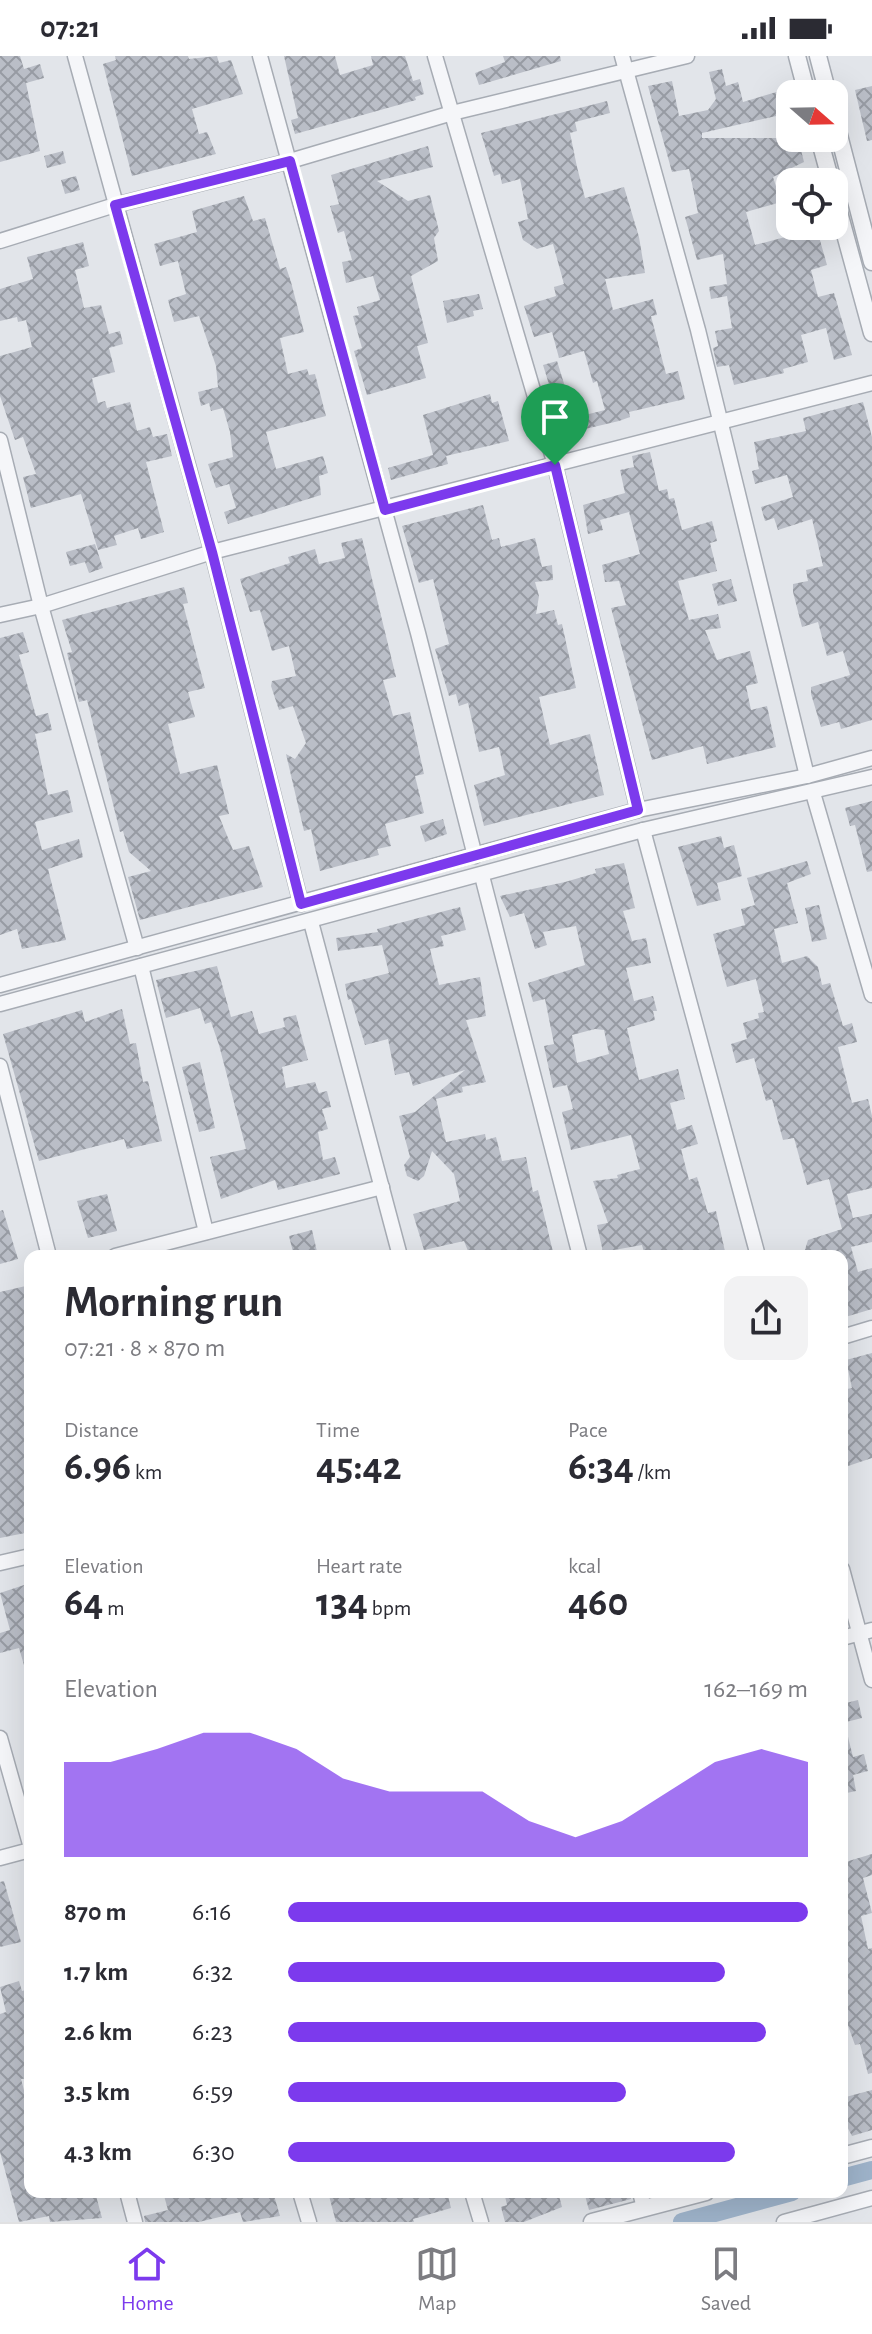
<!DOCTYPE html>
<meta charset="utf-8">
<style>
:root{--surface:#fff;--page:#f2f2f3;--text:#2b2b33;--muted:#7c7c81;--line:#e1e1e2;--accent:#7c3aed}
body{margin:0;font-family:"Alegreya Sans",sans-serif;background:var(--page);color:var(--text);height:100vh;display:flex;flex-direction:column;font-size:30px;white-space:nowrap}
*{box-sizing:border-box;margin:0}
p{font-size:26px;color:var(--muted)}
.icon{flex:none;width:44px;height:44px;fill:none;stroke:currentColor;stroke-width:2;stroke-linecap:round;stroke-linejoin:round}
.map{position:relative;flex:1;overflow:hidden}
.details{position:absolute;left:24px;top:1194px;width:824px;height:948px;display:flex;flex-direction:column;background:var(--surface);border-radius:16px;box-shadow:0 8px 32px #0002}
.details>*{flex:none}
.needle{width:52px;rotate:110deg}
.controls{position:absolute;left:776px;top:24px;display:grid;gap:16px}
.controls a{display:grid;place-items:center;width:72px;height:72px;border-radius:16px;background:var(--surface);box-shadow:0 8px 32px #0002;font-size:40px}
.pin{position:absolute;display:grid;place-items:center;width:68px;height:68px;color:#fff;margin:-82px -34px;border-radius:50% 50% 50% 0;rotate:-45deg;box-shadow:0 0 8px #0007}
.pin .icon{rotate:45deg}
.round{display:grid;place-items:center;flex:none;width:84px;height:84px;border-radius:16px;background:var(--page)}
.head{display:flex;align-items:center;justify-content:space-between;height:136px;padding:0 40px}
h1{font-size:44px;font-weight:700;line-height:60px}
.figures{display:grid;grid-template-columns:repeat(3,1fr);gap:12px;height:136px;padding:8px 40px}
.figures div{display:grid;align-content:center}
.figures b{font-size:40px;font-weight:700}
.figures small{font-size:22px;font-weight:400}
.figures p{font-size:22px}
.chart{height:224px;padding:16px 40px}
.chart p{display:flex;justify-content:space-between}
.chart svg{width:100%;height:144px;margin-top:8px;fill:var(--accent);opacity:.7}
ul{padding:0 40px;list-style:none;font-size:26px}
li{display:grid;grid-template-columns:128px 96px 1fr;align-items:center;height:60px}
li i{height:20px;border-radius:10px;background:var(--accent)}
.status{display:flex;justify-content:space-between;align-items:center;height:56px;padding:0 40px;background:var(--surface);direction:ltr}
.status svg{height:22px;fill:currentColor}
.tab-bar{display:flex;justify-content:space-around;align-items:center;height:112px;border-top:2px solid var(--line);background:var(--surface);font-size:22px;color:var(--muted)}
.tab-bar a{display:grid;justify-items:center;gap:4px}
.tab-bar .active{color:var(--accent)}
.map>svg:first-child{display:block}
.lines{fill:none;stroke-linecap:round;stroke-linejoin:round}
.canal{stroke:#9eb3ca;stroke-width:18}
.building{fill:url(#building-cross-hatch);fill-rule:evenodd}
.minor-casing{stroke:#a7acb4;stroke-width:17}
.tertiary-casing{stroke:#a7acb4;stroke-width:19}
.minor{stroke:#f5f6f9;stroke-width:14}
.tertiary{stroke:#f5f6f9;stroke-width:16}
.route-casing{stroke:#fff;stroke-width:16}
.route{stroke:#7c3aed;stroke-width:10}
</style>
<div class="status"><b>07:21</b><svg viewBox="0 0 49 12"><path d="M0 12V9h3v3zM5 12V6h3v6zM10 12V3h3v9zM15 12V0h3v12zM26 1h20v11H26zM47 4h2v5h-2z"/></svg></div>
<div class="map">
<svg width="872" height="2166" viewBox="0 0 872 2166">
<defs>
<pattern id="building-cross-hatch" width="8" height="8" patternUnits="userSpaceOnUse" patternTransform="scale(2)"><rect width="8" height="8" fill="#babec7"/><path d="M0 0l8 8M0 8l8-8" fill="none" stroke="#979ba3"/></pattern>
</defs>
<rect width="100%" height="100%" fill="#e2e5ea"/>
<g class="lines">
<g class="canal">
<polyline points="842,2122 872,2114"/>
<polyline points="682,2166 792,2136"/>
</g>
</g>
<g class="building">
<polygon points="0,0 20,0 24,13 40,8 44,22 26,27 40,95 0,106"/>
<polygon points="115,0 188,0 189,3 217,0 219,7 231,4 243,38 192,53 199,78 207,76 216,98 132,120 103,8 116,4"/>
<polygon points="284,0 335,0 340,19 373,9 371,0 405,0 413,25 420,23 424,38 415,41 416,44 295,78 291,64 298,62"/>
<polygon points="503,0 560,0 561,5 479,29 475,17 505,6"/>
<polygon points="722,13 726,30 738,26 743,46 780,35 785,58 702,77 702,82 798,82 804,106 773,121 781,146 746,156 755,189 804,176 802,170 816,170 827,209 811,214 818,241 834,237 852,299 834,304 826,272 801,279 808,306 783,313 784,317 734,329 729,309 717,311 713,292 718,290 715,275 732,272 727,240 711,243 709,231 727,228 723,198 697,204 685,161 698,157 689,113 672,116 648,30 672,25 679,60 708,54 716,43 709,16"/>
<polygon points="872,30 872,84 867,85 855,34"/>
<polygon points="607,45 610,57 575,66 577,75 570,77 577,111 585,142 624,131 639,181 645,217 605,223 613,254 653,243 657,259 651,260 666,318 678,315 685,343 629,356 630,361 619,365 564,378 561,365 605,354 597,325 593,327 584,295 559,302 552,276 534,281 524,250 556,240 554,231 564,228 553,188 537,193 523,184 518,166 528,163 520,123 502,128 500,118 494,120 481,77"/>
<polygon points="428,90 433,111 377,125 408,145 430,139 439,175 434,182 438,205 411,220 428,287 417,290 426,322 367,339 354,295 362,292 353,260 359,259 357,251 380,244 373,220 346,227 342,206 352,204 344,175 338,177 330,150 339,148 331,119"/>
<polygon points="63,95 66,107 47,112 44,100"/>
<polygon points="76,120 80,134 65,138 61,124"/>
<polygon points="244,140 253,165 265,162 280,213 286,211 291,226 304,276 280,282 288,318 307,313 309,319 315,318 326,360 266,376 276,413 323,400 328,417 319,420 321,439 228,468 224,456 236,452 229,428 216,432 208,408 233,401 230,376 223,352 211,355 209,347 201,350 198,336 218,331 216,310 199,260 174,266 168,244 186,238 178,205 160,210 154,188 197,176 192,155"/>
<polygon points="83,186 89,210 75,214 84,252 101,249 109,278 120,275 123,288 109,292 115,316 92,322 98,347 105,345 107,352 130,346 137,375 150,371 153,381 167,378 172,400 146,406 164,476 141,483 138,472 114,480 117,489 98,494 81,438 31,452 23,421 36,418 23,381 15,384 0,340 0,300 32,291 26,264 18,266 17,261 0,265 0,233 33,223 27,201"/>
<polygon points="479,238 483,253 473,255 474,260 447,267 443,245"/>
<polygon points="557,305 566,334 552,338 543,309"/>
<polygon points="490,338 492,347 498,345 509,385 446,400 448,408 391,424 388,412 433,399 423,359"/>
<polygon points="863,346 872,381 872,664 841,673 839,666 821,671 811,638 811,631 850,619 843,595 827,600 818,566 802,571 793,536 793,528 808,525 806,514 823,510 812,463 778,474 774,462 765,465 761,451 793,441 787,419 755,428 752,415 759,413 754,386 806,375 803,362"/>
<polygon points="650,396 659,435 667,433 669,443 674,442 682,474 712,465 717,485 710,487 717,515 678,525 689,564 718,558 721,572 705,574 717,604 750,595 758,627 746,630 751,654 767,650 776,691 707,708 703,690 652,704 611,552 626,549 619,525 605,526 602,509 640,498 629,456 600,464 603,474 588,478 583,449 625,437 620,414 634,411 632,400"/>
<polygon points="483,449 492,484 499,482 501,491 535,482 542,511 552,509 553,524 535,526 539,540 536,558 554,554 558,569 562,568 576,632 539,641 550,689 590,678 604,739 484,770 474,729 505,719 499,691 479,696 468,647 459,650 456,638 449,640 435,593 449,588 433,523 419,527 402,470"/>
<polygon points="362,482 396,621 383,624 393,660 410,656 424,718 415,720 424,757 385,768 391,790 377,793 379,799 320,815 311,773 304,775 286,698 295,703 306,687 293,650 279,654 271,630 272,625 296,620 289,590 272,595 260,554 250,556 240,523 290,507 288,501 315,493 319,508 345,502 341,487"/>
<polygon points="95,488 103,512 89,517 85,506 70,510 66,496"/>
<polygon points="731,523 737,545 718,550 712,528"/>
<polygon points="184,531 188,547 183,548 205,632 188,636 195,661 168,668 180,718 217,709 229,758 219,760 233,794 249,790 263,831 140,864 128,821 151,815 129,796 123,775 120,776 87,644 79,646 67,597 72,596 62,564"/>
<polygon points="23,576 29,596 19,599 36,660 48,657 52,674 35,678 48,739 68,734 73,756 35,766 42,794 79,783 83,801 48,813 66,884 22,893 17,873 0,879 0,582"/>
<polygon points="872,745 872,815 867,816 855,769 850,770 845,752"/>
<polygon points="443,763 447,778 425,786 420,770"/>
<polygon points="721,780 724,792 734,789 742,820 717,827 721,844 697,850 678,791"/>
<polygon points="807,805 811,818 787,827 798,867 774,873 782,907 807,900 818,911 822,929 830,927 843,970 852,967 857,986 838,991 852,1047 868,1043 872,1060 872,1132 847,1138 853,1162 872,1158 872,1186 851,1191 858,1216 872,1212 872,1253 842,1262 842,1200 803,1200 808,1184 842,1173 829,1123 807,1129 794,1082 783,1084 772,1043 766,1045 754,1002 736,1007 731,988 747,983 743,967 759,962 758,957 764,956 756,923 727,931 713,878 745,869 741,853 755,849 747,822"/>
<path d="M624,807L635,852L623,855L632,885L646,882L651,907L626,912L634,945L653,940L657,955H653L655,964L627,972L639,1024L678,1013L685,1043L670,1047L677,1074L692,1069L698,1088L681,1093L689,1124L697,1121L708,1157L716,1155L726,1200H645L642,1189L603,1196L597,1169L608,1167L593,1125L618,1122L617,1119L640,1113L631,1079L571,1094L562,1056L573,1053L567,1029L553,1032L544,990L554,988L545,943L533,946L528,927L585,909L576,870L543,876L547,889L535,893L524,857L510,861L500,840L565,826L596,817L595,813ZM595,973L604,974L609,998L577,1007L572,979Z"/>
<polygon points="819,849 827,883 812,886 805,852"/>
<polygon points="460,851 466,874 441,880 444,890 430,893 439,929 480,921 486,960 466,964 486,1026 462,1031 463,1036 436,1043 446,1086 485,1078 486,1084 496,1081 502,1105 526,1101 533,1136 538,1134 554,1200 470,1200 464,1185 424,1194 413,1158 460,1145 454,1118 432,1095 424,1120 418,1125 407,1120 404,1109 410,1101 399,1060 415,1056 465,1014 413,1030 409,1016 395,1019 388,983 365,989 351,943 348,944 345,928 389,917 382,889 338,895 336,882 378,876 377,873"/>
<polygon points="217,910 231,961 252,955 259,978 285,971 283,962 296,959 308,1004 282,1011 286,1032 315,1026 319,1037 327,1035 331,1051 322,1053 328,1073 318,1076 323,1104 335,1101 340,1118 278,1134 275,1124 221,1143 210,1101 246,1093 219,989 211,966 205,968 200,952 166,962 156,924"/>
<polygon points="122,953 130,988 136,987 143,1026 148,1025 162,1085 127,1093 124,1083 39,1105 3,978 82,954 85,966"/>
<polygon points="200,1006 215,1072 199,1076 182,1011"/>
<polygon points="107,1138 117,1175 88,1182 77,1145"/>
<polygon points="3,1154 18,1203 0,1208 0,1155"/>
<polygon points="312,1174 318,1200 294,1200 289,1180"/>
<polygon points="30,1229 30,1313 24,1314 30,1345 30,1476 0,1482 0,1236"/>
<polygon points="872,1297 872,1402 842,1412 842,1334 852,1332 846,1304"/>
<polygon points="27,1528 30,1616 26,1616 19,1592 0,1597 0,1577 10,1574 0,1537"/>
<polygon points="858,1644 862,1662 842,1667 842,1648"/>
<polygon points="847,1677 853,1701 864,1698 868,1715 853,1719 856,1735 842,1738 842,1678"/>
<polygon points="872,1798 872,1819 863,1822 872,1857 861,1860 868,1893 872,1892 872,2017 868,2018 860,1988 855,1989 842,1953 842,1807"/>
<polygon points="4,1825 21,1886 0,1891 0,1826"/>
<polygon points="19,1925 22,1935 30,1933 30,2022 21,2023 30,2057 30,2136 95,2136 102,2162 50,2166 49,2160 19,2166 0,2096 0,1958 6,1956 0,1931"/>
<polygon points="872,2034 872,2074 852,2080 842,2061 842,2042"/>
<polygon points="163,2136 273,2136 280,2160 243,2166 240,2156 199,2166 145,2166 144,2160 168,2154"/>
<polygon points="328,2136 447,2136 451,2152 413,2163 414,2166 336,2166"/>
<polygon points="504,2136 558,2136 562,2151 524,2166 505,2166 501,2151 507,2149"/>
<polygon points="584,2136 630,2136 631,2143 589,2154"/>
</g>
<g class="lines">
<defs>
<g id="minor">
<polyline points="75,0 212,496 301,848"/>
<polyline points="260,0 418,577 475,800"/>
<polyline points="435,0 555,409 638,754"/>
<polyline points="622,0 698,274 807,720"/>
<polyline points="0,185 115,149 290,105 452,57 687,0"/>
<polyline points="0,384 41,550 137,892"/>
<polyline points="0,559 41,550 212,496 872,327"/>
<polyline points="813,737 872,939"/>
<polyline points="643,774 758,1200"/>
<polyline points="482,820 580,1200"/>
<polyline points="311,866 400,1200"/>
<polyline points="141,910 206,1176"/>
<polyline points="0,929 638,754 807,720 872,702"/>
<polyline points="0,948 643,774 872,721"/>
<polyline points="0,1010 49,1200"/>
<polyline points="115,1200 382,1131"/>
<polyline points="842,1281 872,1272"/>
<polyline points="0,1507 30,1500"/>
<polyline points="842,1513 872,1624"/>
<polyline points="842,1582 872,1574"/>
<polyline points="0,1682 30,1788"/>
<polyline points="0,1802 30,1794"/>
<polyline points="127,2136 135,2166"/>
<polyline points="300,2136 309,2166"/>
<polyline points="472,2136 481,2166"/>
<polyline points="640,2136 644,2152"/>
<polyline points="784,2166 872,2142"/>
</g>
<g id="tertiary">
<polyline points="797,0 807,38"/>
<polyline points="818,0 828,38"/>
<polyline points="834,60 872,206"/>
<polyline points="819,82 831,126"/>
<polyline points="834,138 872,277"/>
<polyline points="842,2100 872,2092"/>
<polyline points="592,2166 706,2136"/>
</g>
</defs>
<use href="#minor" class="minor-casing"/>
<use href="#tertiary" class="tertiary-casing"/>
<use href="#minor" class="minor"/>
<use href="#tertiary" class="tertiary"/>
</g>
<g class="lines">
<defs>
<polygon id="route" points="290,105 385,454 555,409 638,754 301,848 212,496 115,149"/>
</defs>
<use href="#route" class="route-casing"/>
<use href="#route" class="route"/>
</g>
</svg>
<div class="controls">
<a><svg class="needle" viewBox="-14 -14 28 28"><path d="M0-13l5 13h-10z" fill="#e53935"/><path d="M0 13l5-13h-10z" fill="#7c7c81"/></svg></a>
<a><svg class="icon" aria-label="locate" viewBox="0 0 24 24"><circle cx="12" cy="12" r="6"/><path d="M12 2v4M12 18v4M2 12h4M18 12h4"/></svg></a>
</div>
<div class="pin" style="left:555px;top:409px;background:#1e9e55"><svg class="icon" aria-label="arrive" viewBox="0 0 24 24"><path d="M6 21V4h12l-3 4 3 4H6"/></svg></div>
<section class="details">
<div class="head"><div><h1>Morning run</h1><p>07:21 · 8 × 870 m</p></div><a class="round"><svg class="icon" aria-label="share" viewBox="0 0 24 24"><path d="M12 15V3M7 8l5-5 5 5M5 13v7h14v-7"/></svg></a></div>
<div class="figures">
<div><p>Distance</p><b>6.96<small> km</small></b></div>
<div><p>Time</p><b>45:42</b></div>
<div><p>Pace</p><b>6:34<small> /km</small></b></div>
</div>
<div class="figures">
<div><p>Elevation</p><b>64<small> m</small></b></div>
<div><p>Heart rate</p><b>134<small> bpm</small></b></div>
<div><p>kcal</p><b>460</b></div>
</div>
<div class="chart"><p><span>Elevation</span>162–169 m</p>
<svg viewBox="0 0 160 44" preserveAspectRatio="none"><path d="M0 44V15L10 15L20 11L30 6L40 6L50 11L60 20L70 24L80 24L90 24L100 33L110 38L120 33L130 24L140 15L150 11L160 15V44z"/></svg>
</div>
<ul>
<li><b>870 m</b>6:16<i style="width:100%"></i></li>
<li><b>1.7 km</b>6:32<i style="width:84%"></i></li>
<li><b>2.6 km</b>6:23<i style="width:92%"></i></li>
<li><b>3.5 km</b>6:59<i style="width:65%"></i></li>
<li><b>4.3 km</b>6:30<i style="width:86%"></i></li>
</ul>
</section>
</div>
<nav class="tab-bar">
<a class="active"><svg class="icon" aria-label="home" viewBox="0 0 24 24"><path d="M3 11l9-7 9 7M6 9v11h12V9"/></svg>Home</a>
<a><svg class="icon" aria-label="map" viewBox="0 0 24 24"><path d="M3 6l6-2 6 2 6-2v14l-6 2-6-2-6 2zM9 4v14M15 6v14"/></svg>Map</a>
<a><svg class="icon" aria-label="saved" viewBox="0 0 24 24"><path d="M7 4h10v16l-5-4-5 4z"/></svg>Saved</a>
</nav>
